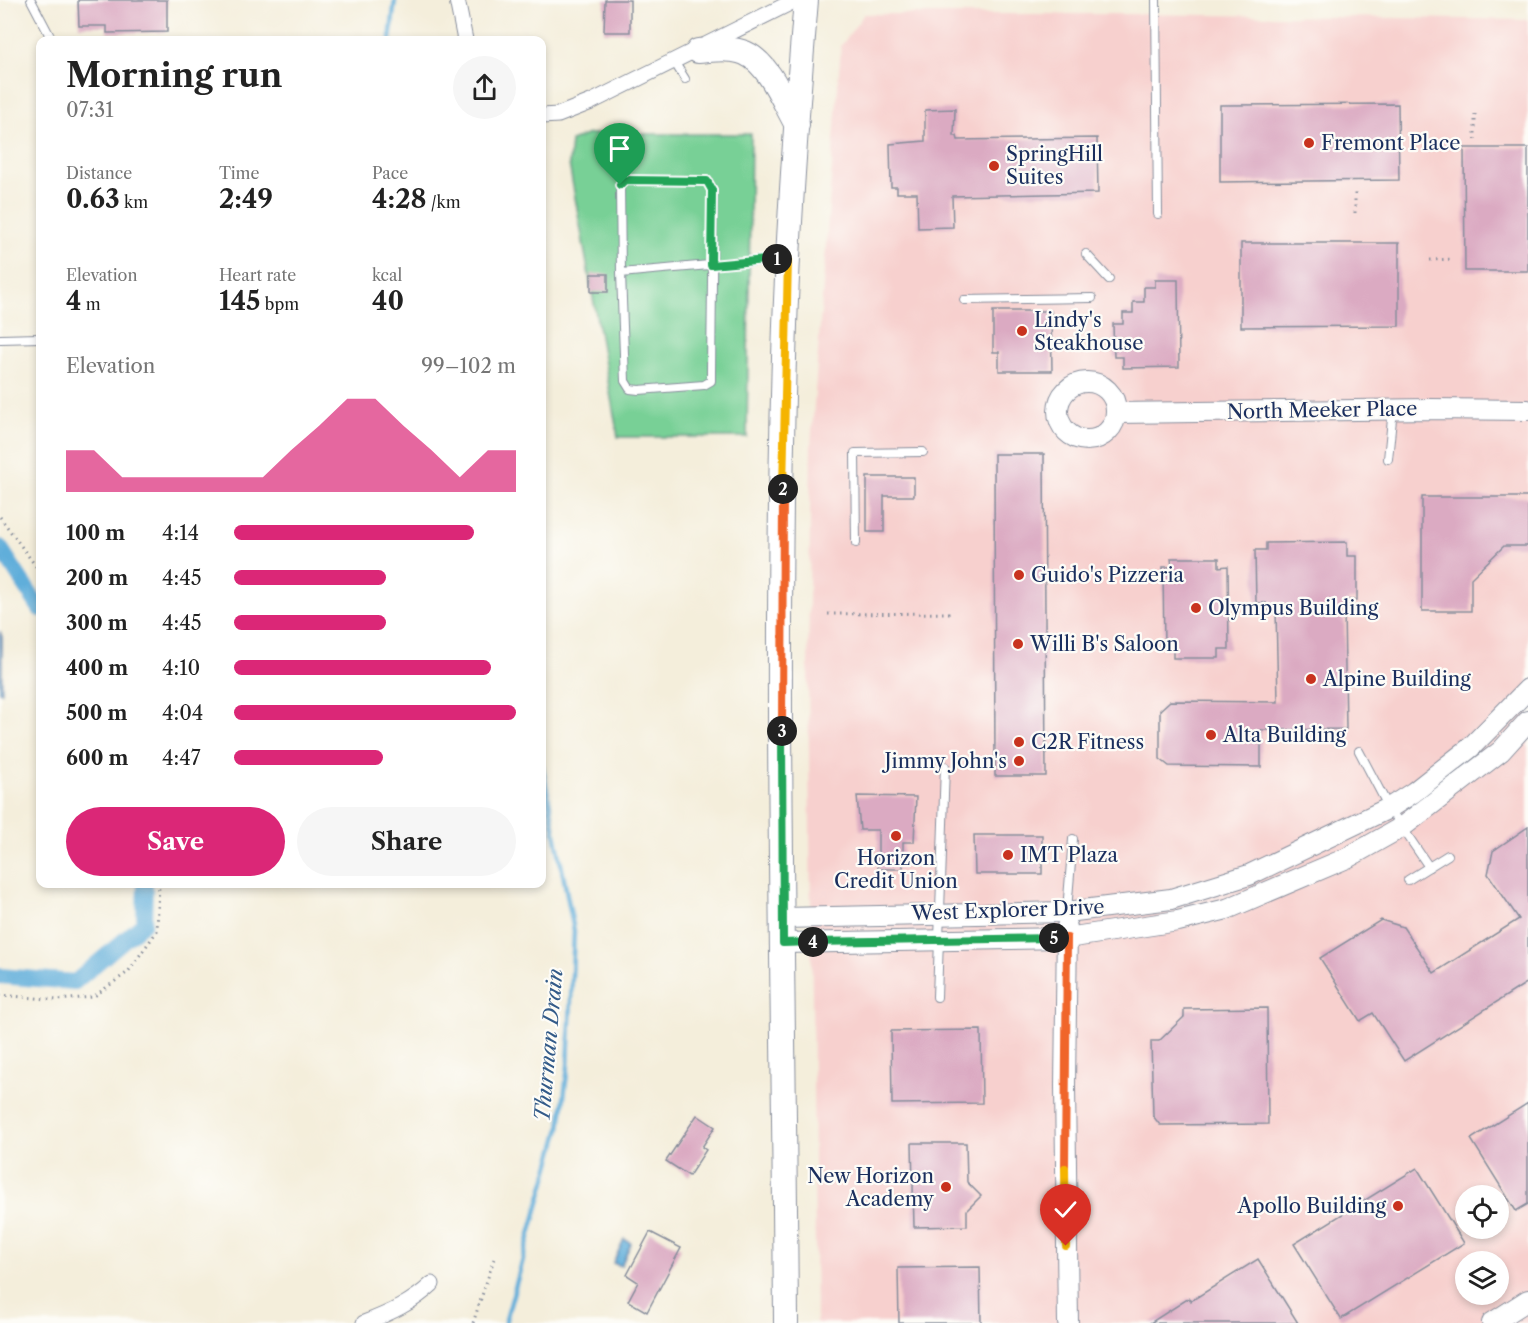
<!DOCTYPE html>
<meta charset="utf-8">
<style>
:root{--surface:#fff;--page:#f6f6f6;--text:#222;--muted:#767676;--accent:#db2777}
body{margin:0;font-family:"Libre Caslon Text",serif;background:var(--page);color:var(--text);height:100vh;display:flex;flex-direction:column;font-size:22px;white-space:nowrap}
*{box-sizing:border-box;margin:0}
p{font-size:20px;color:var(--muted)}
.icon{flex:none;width:33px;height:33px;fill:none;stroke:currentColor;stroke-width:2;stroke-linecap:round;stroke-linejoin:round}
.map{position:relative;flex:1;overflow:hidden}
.side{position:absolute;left:36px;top:36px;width:510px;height:852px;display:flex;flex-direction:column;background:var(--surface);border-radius:12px;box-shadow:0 3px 9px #0003}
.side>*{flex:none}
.tools{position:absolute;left:1455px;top:1185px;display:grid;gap:12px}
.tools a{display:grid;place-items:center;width:54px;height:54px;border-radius:50%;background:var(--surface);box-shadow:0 3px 9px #0003;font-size:30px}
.pin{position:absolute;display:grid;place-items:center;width:51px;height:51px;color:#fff;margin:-62px -26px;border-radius:50% 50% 50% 0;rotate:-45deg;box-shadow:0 0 6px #0007}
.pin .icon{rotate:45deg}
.km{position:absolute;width:30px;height:30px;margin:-15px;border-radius:50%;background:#222;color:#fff;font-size:16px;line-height:30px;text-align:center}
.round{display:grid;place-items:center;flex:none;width:63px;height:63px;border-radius:32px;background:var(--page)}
.summary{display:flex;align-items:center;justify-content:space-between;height:102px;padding:0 30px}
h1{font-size:33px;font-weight:700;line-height:45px}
.metrics{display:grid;grid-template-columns:repeat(3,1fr);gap:9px;height:102px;padding:6px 30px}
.metrics div{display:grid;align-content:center}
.metrics b{font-size:26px;font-weight:700}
.metrics small{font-size:16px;font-weight:400}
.metrics p{font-size:16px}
.chart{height:168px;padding:12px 30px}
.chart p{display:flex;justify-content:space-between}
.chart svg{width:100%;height:108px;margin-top:6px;fill:var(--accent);opacity:.7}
.primary-button{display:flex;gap:12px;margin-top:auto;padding:12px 30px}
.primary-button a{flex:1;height:69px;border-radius:36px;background:var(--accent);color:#fff;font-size:24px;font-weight:700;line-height:69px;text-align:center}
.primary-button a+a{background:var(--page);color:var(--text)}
ul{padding:0 30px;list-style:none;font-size:20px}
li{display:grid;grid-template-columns:96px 72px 1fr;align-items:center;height:45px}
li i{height:15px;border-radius:8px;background:var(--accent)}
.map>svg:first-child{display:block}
.built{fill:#f7d0ce;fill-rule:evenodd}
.green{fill:#78d096;stroke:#4a807a;stroke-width:1.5}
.water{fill:#60aeda;stroke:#3e6e9c;stroke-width:1.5}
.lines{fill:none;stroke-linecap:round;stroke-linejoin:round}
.stream{stroke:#60aeda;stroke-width:4.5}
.canal{stroke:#60aeda;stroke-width:16}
.building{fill:#dbaac2}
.service-casing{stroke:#888e9c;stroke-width:10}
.minor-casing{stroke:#888e9c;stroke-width:17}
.tertiary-casing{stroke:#888e9c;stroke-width:22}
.primary-casing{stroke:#888e9c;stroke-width:26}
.path{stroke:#888e9c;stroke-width:3;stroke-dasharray:1.5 4.5;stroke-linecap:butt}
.service{stroke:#fff;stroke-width:8}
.minor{stroke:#fff;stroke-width:15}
.tertiary{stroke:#fff;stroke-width:20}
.primary{stroke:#fff;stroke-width:24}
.split-1-casing{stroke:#fff;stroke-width:12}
.split-2-casing{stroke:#fff;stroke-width:12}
.split-3-casing{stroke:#fff;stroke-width:12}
.split-4-casing{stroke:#fff;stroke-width:12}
.split-5-casing{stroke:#fff;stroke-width:12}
.split-6-casing{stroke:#fff;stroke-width:12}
.split-7-casing{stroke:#fff;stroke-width:12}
.split-1{stroke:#22a559;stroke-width:8}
.split-2{stroke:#f5b400;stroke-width:8}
.split-3{stroke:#f0652b;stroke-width:8}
.split-4{stroke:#22a559;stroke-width:8}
.split-5{stroke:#22a559;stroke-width:8}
.split-6{stroke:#f0652b;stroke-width:8}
.split-7{stroke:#f5b400;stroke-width:8}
.poi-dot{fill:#c8321e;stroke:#fdfcf7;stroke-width:2}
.labels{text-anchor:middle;stroke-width:4.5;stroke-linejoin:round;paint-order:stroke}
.poi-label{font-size:20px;fill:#1b2f5e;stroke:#fdfcf7;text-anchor:start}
.street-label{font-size:20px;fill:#1b2f5e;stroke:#fdfcf7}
.water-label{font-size:21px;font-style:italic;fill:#335b89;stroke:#fdfcf7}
</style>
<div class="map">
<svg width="1528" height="1323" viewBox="0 0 1528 1323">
<rect width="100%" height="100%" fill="#fdfcf7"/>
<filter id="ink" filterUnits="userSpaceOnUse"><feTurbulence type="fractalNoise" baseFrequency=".0167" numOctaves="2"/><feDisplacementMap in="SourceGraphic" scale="12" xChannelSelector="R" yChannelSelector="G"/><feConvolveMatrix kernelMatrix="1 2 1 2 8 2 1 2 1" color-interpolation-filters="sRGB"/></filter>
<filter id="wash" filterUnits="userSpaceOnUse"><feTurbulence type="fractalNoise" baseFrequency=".008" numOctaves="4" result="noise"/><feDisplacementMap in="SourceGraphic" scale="24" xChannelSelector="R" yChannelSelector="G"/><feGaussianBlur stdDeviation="1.35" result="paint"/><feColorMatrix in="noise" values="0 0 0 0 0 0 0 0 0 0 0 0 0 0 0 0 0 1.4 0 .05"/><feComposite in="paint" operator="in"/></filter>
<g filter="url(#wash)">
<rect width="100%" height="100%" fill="#f4eedb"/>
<path class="built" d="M864,14H1142L1528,20V1323H816L808,671L811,445L841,46ZM1466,1196H1498V1228H1466ZM1466,1262H1498V1294H1466Z"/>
<polygon class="green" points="589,134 751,134 747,437 618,437 569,164 571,141"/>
<g class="water">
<polygon points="0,631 2,637 2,692 0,692"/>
<polygon points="624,1239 631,1243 621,1266 613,1263"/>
</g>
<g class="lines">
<g class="stream">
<polyline points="390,40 395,0"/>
<polyline points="505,1323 560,1128 568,1066 574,931 542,765"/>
</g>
<g class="canal">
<polyline points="0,547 40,609"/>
<polyline points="0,976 75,982 144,923 145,884"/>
</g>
</g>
<g id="blocks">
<g class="building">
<polygon points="78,0 167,0 167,32 107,33 107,26 79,26"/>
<polygon points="605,0 630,0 630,32 604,32"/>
<polygon points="1398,104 1399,180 1220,182 1220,105"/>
<polygon points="955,109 954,136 957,136 958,140 1097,138 1098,193 952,196 953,227 918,228 917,193 897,193 897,187 891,187 890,144 925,141 925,110"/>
<polygon points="1464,148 1528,148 1528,271 1465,271"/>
<polygon points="1241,243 1399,243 1399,326 1241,327"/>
<rect x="591" y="274" width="17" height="18"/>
<polygon points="1155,280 1178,280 1179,367 1123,368 1123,357 1114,357 1113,324 1123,324 1123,313 1133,313 1133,302 1144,302 1144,287 1155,287"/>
<polygon points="993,311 1051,311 1052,371 999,371 999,352 993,352"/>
<polygon points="994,454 1044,454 1046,776 995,776"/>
<polygon points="867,477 914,477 914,496 884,496 884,532 867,532"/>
<polygon points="1422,497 1528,497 1528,546 1504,546 1471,578 1471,611 1422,611"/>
<polygon points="1347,542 1347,556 1357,556 1357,600 1348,600 1348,609 1344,609 1346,729 1261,730 1261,767 1169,766 1160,759 1160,710 1170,701 1278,702 1276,610 1266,610 1266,603 1256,603 1255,550 1266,550 1266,543"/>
<polygon points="1171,558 1219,558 1219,567 1228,566 1229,649 1219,649 1219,658 1173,658 1173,649 1164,649 1163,567 1172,567"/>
<polygon points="857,796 916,797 914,842 903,842 903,869 878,869 878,830 860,830"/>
<polygon points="1528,827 1528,982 1404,1061 1373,1013 1360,1021 1320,958 1381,920 1403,927 1434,973 1519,919 1488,874 1493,851"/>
<polygon points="974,835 1042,835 1042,874 975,874"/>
<polygon points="1267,1008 1268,1124 1160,1125 1153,1116 1151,1041 1159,1041 1184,1017 1184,1009"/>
<polygon points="981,1030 982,1103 892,1104 891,1031"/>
<polygon points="1528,1103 1528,1204 1516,1211 1471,1139"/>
<polygon points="697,1115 715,1127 702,1147 706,1150 689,1176 666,1161"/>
<polygon points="912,1143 966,1143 967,1182 981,1196 967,1210 967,1226 914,1227"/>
<polygon points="1417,1168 1464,1243 1341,1319 1294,1244"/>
<polygon points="650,1232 681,1248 647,1312 628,1301 638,1282 627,1275"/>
<polygon points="1258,1259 1298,1323 1150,1323 1189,1298 1191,1301"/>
<polygon points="980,1267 981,1323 899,1323 898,1268"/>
</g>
</g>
</g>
<g filter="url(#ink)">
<use href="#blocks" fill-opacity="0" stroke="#888e9c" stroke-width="1.5"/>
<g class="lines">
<defs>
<g id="service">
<polyline points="31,0 52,40"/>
<polyline points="1156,0 1158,214"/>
<polyline points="675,63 685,79"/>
<polyline points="1086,254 1109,279"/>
<path d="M621,273L620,185L625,180L707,181L713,190L711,372V381L704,385L639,390L630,389L625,381L621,273C675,268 729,263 784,259"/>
<polyline points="964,300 1092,298"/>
<polyline points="0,339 40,338"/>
<polyline points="1388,459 1393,409"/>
<polyline points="856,543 855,453 923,452"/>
<polyline points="1359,751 1389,808 1429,867"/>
<polyline points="1408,880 1448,855"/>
<polyline points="1067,910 1073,839"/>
<polyline points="937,997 945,766"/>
</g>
<g id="minor">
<polyline points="457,0 465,40"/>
<polyline points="542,116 558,115 591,102 796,0"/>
<path d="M364,1323C390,1313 412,1303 432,1284"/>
</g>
<g id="tertiary">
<circle cx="1087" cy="411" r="29"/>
<polyline points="1116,413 1431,409 1528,410"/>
<polyline points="783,918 1067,912 1171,899 1249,875 1389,808 1414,792 1470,748 1528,689"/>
<polyline points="1067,927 1065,1086 1068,1323"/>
<polyline points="783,943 1067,938 1178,921 1227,909 1347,858 1402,827 1501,751 1528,721"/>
<polyline points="1492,1323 1528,1300"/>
</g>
<g id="primary">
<path d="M698,51C713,50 731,47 745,53C770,64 784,103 797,125"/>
<path d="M786,1323C784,991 774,658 785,325C789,217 797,108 806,0"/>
</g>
</defs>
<use href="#service" class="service-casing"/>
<use href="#minor" class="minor-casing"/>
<use href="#tertiary" class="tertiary-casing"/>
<use href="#primary" class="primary-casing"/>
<g class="path">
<polyline points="1475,114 1475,139"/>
<polyline points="1355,213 1355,189"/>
<polyline points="1430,260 1453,259"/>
<polyline points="0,517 40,572"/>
<polyline points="828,614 954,613"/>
<polyline points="0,995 58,1000 93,997 128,972 157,931 159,884"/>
<polyline points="473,1323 494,1259"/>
</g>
<use href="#service" class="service"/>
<use href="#minor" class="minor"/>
<use href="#tertiary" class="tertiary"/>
<use href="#primary" class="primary"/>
</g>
</g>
<g class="lines" filter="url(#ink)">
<defs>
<polyline id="split-1" points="620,185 625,180 707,181 712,190 711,265 777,259"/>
<polyline id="split-2" points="777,259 788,258 783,489"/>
<polyline id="split-3" points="782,731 783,489"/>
<polyline id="split-4" points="782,731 783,943 813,942"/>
<polyline id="split-5" points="813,942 1054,938"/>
<polyline id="split-6" points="1054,938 1067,938 1065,1168"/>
<polyline id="split-7" points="1065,1168 1066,1246"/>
</defs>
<use href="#split-1" class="split-1-casing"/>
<use href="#split-2" class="split-2-casing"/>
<use href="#split-3" class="split-3-casing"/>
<use href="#split-4" class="split-4-casing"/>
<use href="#split-5" class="split-5-casing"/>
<use href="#split-6" class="split-6-casing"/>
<use href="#split-7" class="split-7-casing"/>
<use href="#split-1" class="split-1"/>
<use href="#split-2" class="split-2"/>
<use href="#split-3" class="split-3"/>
<use href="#split-4" class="split-4"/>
<use href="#split-5" class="split-5"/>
<use href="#split-6" class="split-6"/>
<use href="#split-7" class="split-7"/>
</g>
<g class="poi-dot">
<circle cx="1309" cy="143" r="6"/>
<circle cx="994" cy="166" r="6"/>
<circle cx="1022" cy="331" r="6"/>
<circle cx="1019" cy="575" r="6"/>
<circle cx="1196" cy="608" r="6"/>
<circle cx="1018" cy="644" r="6"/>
<circle cx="1311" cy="679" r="6"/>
<circle cx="1211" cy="735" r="6"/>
<circle cx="1019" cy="742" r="6"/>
<circle cx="1019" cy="761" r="6"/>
<circle cx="896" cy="836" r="6"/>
<circle cx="1008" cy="855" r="6"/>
<circle cx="946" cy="1187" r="6"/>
<circle cx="1398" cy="1206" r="6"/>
</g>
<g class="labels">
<g class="poi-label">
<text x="1321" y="150">Fremont Place</text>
<text x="1006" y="161">SpringHill<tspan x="1006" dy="23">Suites</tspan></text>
<text x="1034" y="327">Lindy's<tspan x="1034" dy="23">Steakhouse</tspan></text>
<text x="1031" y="582">Guido's Pizzeria</text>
<text x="1208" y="615">Olympus Building</text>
<text x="1030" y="651">Willi B's Saloon</text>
<text x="1323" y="686">Alpine Building</text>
<text x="1223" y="742">Alta Building</text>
<text x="1031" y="749">C2R Fitness</text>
<text x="1007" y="768" text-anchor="end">Jimmy John's</text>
<text x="1020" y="862">IMT Plaza</text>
<text x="896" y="865" text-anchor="middle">Horizon<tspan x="896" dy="23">Credit Union</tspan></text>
<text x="934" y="1183" text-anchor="end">New Horizon<tspan x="934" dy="23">Academy</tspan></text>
<text x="1386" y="1213" text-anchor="end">Apollo Building</text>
</g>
<g class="street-label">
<text transform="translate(1322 410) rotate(-1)" y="7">North Meeker Place</text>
<text transform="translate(1008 910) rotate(-2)" y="7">West Explorer Drive</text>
</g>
<g class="water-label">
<text transform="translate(549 1045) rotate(-85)" y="7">Thurman Drain</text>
</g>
</g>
</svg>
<div class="tools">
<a><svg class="icon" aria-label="locate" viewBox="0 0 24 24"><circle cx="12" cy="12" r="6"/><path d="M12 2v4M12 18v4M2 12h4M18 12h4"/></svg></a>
<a><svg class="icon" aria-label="layers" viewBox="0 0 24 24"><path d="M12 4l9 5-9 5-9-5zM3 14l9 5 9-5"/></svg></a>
</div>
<div class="pin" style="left:620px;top:185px;background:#1e9e55"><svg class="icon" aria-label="arrive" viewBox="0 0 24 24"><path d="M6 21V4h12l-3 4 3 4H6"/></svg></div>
<div class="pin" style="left:1066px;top:1246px;background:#d93025"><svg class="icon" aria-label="check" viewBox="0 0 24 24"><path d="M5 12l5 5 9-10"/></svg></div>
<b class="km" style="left:777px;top:259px">1</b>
<b class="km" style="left:783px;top:489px">2</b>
<b class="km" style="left:782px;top:731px">3</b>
<b class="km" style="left:813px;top:942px">4</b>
<b class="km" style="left:1054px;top:938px">5</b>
<section class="side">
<div class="summary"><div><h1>Morning run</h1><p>07:31</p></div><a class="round"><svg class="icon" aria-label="share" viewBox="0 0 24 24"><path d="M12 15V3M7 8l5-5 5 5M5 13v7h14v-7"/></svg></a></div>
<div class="metrics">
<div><p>Distance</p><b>0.63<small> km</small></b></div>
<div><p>Time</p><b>2:49</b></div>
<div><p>Pace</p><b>4:28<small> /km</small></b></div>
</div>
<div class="metrics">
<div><p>Elevation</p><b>4<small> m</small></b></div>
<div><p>Heart rate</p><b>145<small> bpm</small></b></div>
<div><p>kcal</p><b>40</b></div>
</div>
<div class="chart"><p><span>Elevation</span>99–102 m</p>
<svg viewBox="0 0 160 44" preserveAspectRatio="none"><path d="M0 44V27L10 27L20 38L30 38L40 38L50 38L60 38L70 38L80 27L90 17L100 6L110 6L120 17L130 27L140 38L150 27L160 27V44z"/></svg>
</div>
<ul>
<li><b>100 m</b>4:14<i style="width:85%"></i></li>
<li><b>200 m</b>4:45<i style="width:54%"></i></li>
<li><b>300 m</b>4:45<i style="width:54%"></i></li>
<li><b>400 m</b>4:10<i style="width:91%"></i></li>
<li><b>500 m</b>4:04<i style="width:100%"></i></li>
<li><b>600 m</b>4:47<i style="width:53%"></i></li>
</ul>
<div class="primary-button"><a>Save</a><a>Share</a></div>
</section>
</div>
